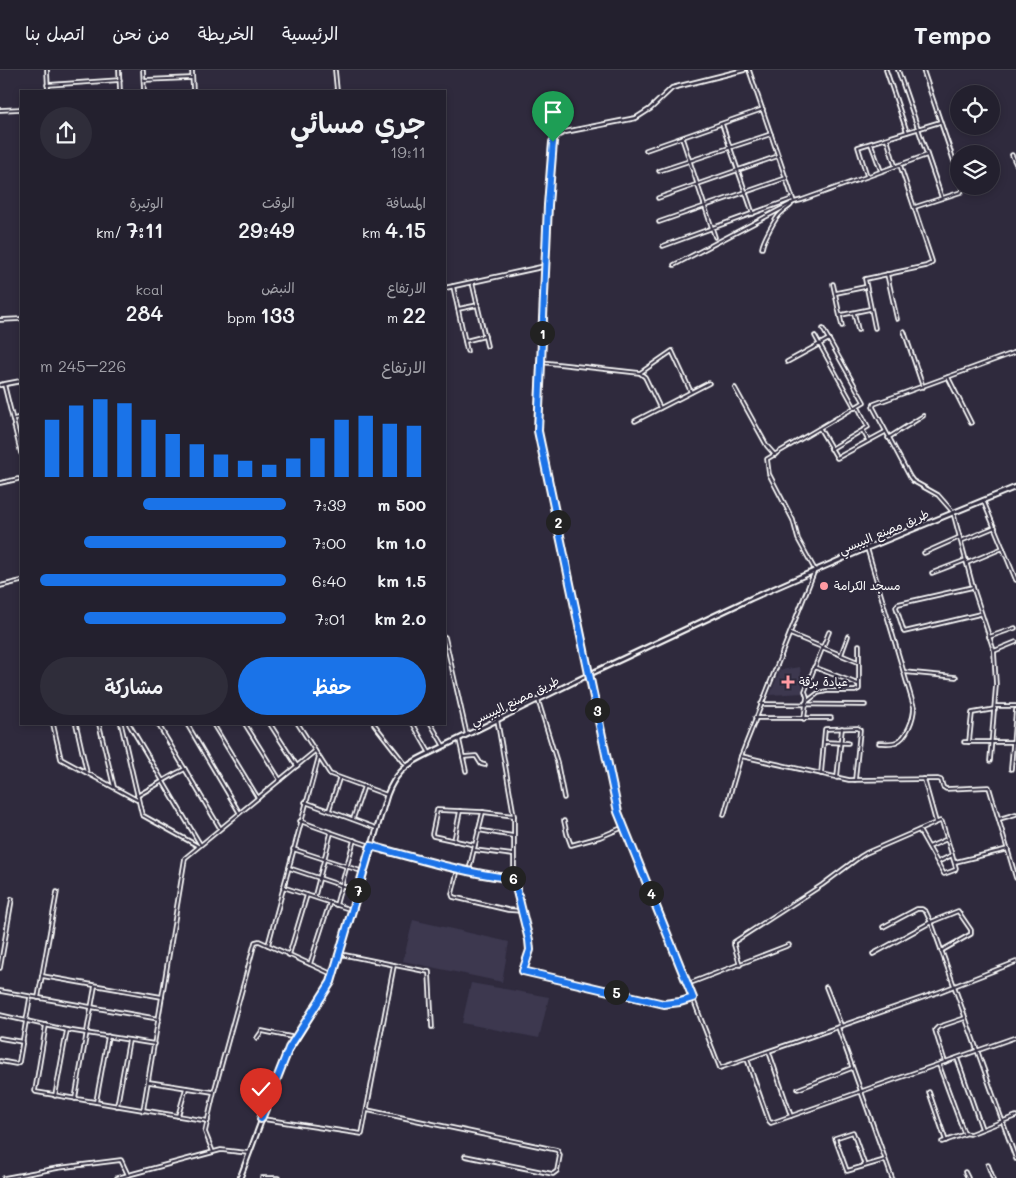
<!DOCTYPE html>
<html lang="ar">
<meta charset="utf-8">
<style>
:root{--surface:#23202e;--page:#2f2d3a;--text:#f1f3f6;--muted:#a3a3aa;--line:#403e4a;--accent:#1a73e8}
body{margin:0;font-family:Mali,"Playpen Sans Arabic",sans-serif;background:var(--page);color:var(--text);direction:rtl;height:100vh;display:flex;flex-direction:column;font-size:19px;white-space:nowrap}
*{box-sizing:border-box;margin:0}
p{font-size:16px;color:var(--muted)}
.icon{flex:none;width:28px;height:28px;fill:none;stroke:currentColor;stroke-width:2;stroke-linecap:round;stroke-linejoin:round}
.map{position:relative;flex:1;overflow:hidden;direction:ltr}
.sheet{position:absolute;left:20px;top:20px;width:426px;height:635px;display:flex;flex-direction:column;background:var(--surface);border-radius:0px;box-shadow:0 2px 8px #0003,0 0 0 1px var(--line);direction:rtl}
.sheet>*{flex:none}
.buttons{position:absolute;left:950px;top:15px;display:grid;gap:10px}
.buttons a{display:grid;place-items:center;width:50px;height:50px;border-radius:50%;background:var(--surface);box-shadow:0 2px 8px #0003,0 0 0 1px var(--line);font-size:25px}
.pin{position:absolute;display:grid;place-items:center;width:42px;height:42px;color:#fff;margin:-51px -21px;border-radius:50% 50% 50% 0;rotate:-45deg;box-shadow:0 0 5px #0007}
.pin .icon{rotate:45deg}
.km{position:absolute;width:25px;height:25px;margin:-12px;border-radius:50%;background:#222;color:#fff;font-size:14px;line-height:25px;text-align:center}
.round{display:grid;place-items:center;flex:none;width:52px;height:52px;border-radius:26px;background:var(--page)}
.summary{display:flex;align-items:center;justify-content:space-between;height:85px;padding:0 20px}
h1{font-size:28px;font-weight:600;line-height:38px}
.figures{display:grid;grid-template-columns:repeat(3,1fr);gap:8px;height:85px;padding:5px 20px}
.figures div{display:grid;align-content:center}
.figures b{font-size:21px;font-weight:600}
.figures small{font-size:14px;font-weight:400}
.figures p{font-size:14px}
.chart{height:140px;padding:10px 20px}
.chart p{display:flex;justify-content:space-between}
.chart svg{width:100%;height:90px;margin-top:5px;stroke:var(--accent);stroke-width:6}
.cta{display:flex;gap:10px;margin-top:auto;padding:10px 20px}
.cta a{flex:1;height:58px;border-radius:30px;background:var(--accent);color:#fff;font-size:20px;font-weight:600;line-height:58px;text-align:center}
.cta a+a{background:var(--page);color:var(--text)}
ul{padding:0 20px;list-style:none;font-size:16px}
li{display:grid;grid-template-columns:80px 60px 1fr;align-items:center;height:38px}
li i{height:12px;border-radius:6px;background:var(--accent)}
header{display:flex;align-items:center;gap:30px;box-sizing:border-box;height:70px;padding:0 25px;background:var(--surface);border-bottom:1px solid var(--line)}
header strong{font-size:24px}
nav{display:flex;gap:28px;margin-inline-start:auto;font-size:18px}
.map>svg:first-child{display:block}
.built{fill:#3c384f}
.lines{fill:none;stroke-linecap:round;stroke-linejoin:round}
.minor-casing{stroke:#fff;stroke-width:5.5}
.tertiary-casing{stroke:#fff;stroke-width:6}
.secondary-casing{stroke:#fff;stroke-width:7}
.minor{stroke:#2f2a3d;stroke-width:2}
.tertiary{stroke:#2f2a3d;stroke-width:2.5}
.secondary{stroke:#2f2a3d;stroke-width:3}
.route-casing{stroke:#fff;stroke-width:10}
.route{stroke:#1a73e8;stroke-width:6}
.poi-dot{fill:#ff9aa2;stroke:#2f2a3d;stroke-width:2}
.labels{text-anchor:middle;stroke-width:4;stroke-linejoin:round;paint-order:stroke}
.street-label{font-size:12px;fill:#fff;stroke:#2f2a3d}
.poi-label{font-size:12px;fill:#fff;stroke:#2f2a3d;text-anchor:start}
</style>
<header>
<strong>Tempo</strong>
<nav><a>الرئيسية</a><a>الخريطة</a><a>من نحن</a><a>اتصل بنا</a></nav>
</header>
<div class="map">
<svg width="1016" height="1108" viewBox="0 0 1016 1108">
<rect width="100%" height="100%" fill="#2f2a3d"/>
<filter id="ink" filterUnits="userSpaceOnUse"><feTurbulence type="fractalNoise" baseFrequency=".02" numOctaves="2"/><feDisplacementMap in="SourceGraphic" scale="10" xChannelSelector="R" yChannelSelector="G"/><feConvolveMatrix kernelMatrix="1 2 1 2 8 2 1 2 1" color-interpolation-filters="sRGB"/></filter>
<g filter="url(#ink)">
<g class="built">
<polygon points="800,597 803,623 770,625 780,600"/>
<polygon points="413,850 509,872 502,912 403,891"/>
<polygon points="471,913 549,927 539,968 462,953"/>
</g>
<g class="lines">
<defs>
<g id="minor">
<polyline points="47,0 48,21"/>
<polyline points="119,0 120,21"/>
<polyline points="143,0 144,21"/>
<polyline points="192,0 193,21"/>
<polyline points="335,0 337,21"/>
<polyline points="749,0 794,132"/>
<polyline points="886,0 907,62"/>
<polyline points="898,0 942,128"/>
<polyline points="923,0 959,106"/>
<polyline points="144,10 192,8"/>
<polyline points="47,15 120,10"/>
<polyline points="0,40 21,39"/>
<polyline points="722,54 753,144"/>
<polyline points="682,68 715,167"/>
<polyline points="887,69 895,95"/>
<polyline points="871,74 881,101"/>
<polyline points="646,80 763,39"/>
<polyline points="1012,85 1016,94"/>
<polyline points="659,101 771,64"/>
<polyline points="867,106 858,77 940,52"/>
<polyline points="658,128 778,86"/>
<polyline points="915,137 961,122 963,119 962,116"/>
<polyline points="659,152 786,108"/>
<polyline points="663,176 792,129"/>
<path d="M762,178C763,171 775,148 781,143C784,140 788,138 791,135V133"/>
<polyline points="674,195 794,132 802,130 927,85"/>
<polyline points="887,204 897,249"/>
<polyline points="472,212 487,276"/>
<polyline points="833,214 842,256"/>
<polyline points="453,216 467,281"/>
<polyline points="836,223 865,217"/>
<polyline points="458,239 478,235"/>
<polyline points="854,243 858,260"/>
<polyline points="841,245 870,239"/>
<polyline points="0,250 21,249"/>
<polyline points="875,258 865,209 926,196 932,193 932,191 900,95"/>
<polyline points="904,261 923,317"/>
<polyline points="815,266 855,338"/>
<polyline points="465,271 485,266"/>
<polyline points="1016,282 874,334 873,337 910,407 913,411 938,425 953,442 973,517 994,581 1016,572"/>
<polyline points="540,292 640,303 645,307 660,338"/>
<polyline points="787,292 829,269"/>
<polyline points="640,303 672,281 691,322"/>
<polyline points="948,307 971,353"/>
<polyline points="4,314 21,383"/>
<polyline points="735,318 767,376 775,385"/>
<polyline points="14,349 21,347"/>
<polyline points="635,351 709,313"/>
<polyline points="820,359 837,388 885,362"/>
<polyline points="863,361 868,370"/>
<polyline points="888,368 923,346"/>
<polyline points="831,379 868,357 858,337"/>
<polyline points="0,413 18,409"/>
<polyline points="983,430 1016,510"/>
<polyline points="961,471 995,457"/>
<path d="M867,478L914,637C914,648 907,668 896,672C891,674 884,673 879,673"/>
<polyline points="924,483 960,467"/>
<polyline points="967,493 1003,478"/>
<polyline points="932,503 966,490"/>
<polyline points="0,516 21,511"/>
<polyline points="973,517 898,534 896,537 904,562 980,544"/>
<polyline points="790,564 858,592"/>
<polyline points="445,567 467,665"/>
<polyline points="989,567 1015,558"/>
<polyline points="841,585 848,566"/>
<polyline points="814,597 858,614"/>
<polyline points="904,602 956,607"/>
<polyline points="590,605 619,746 660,844 720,998 939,922 1016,892"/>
<polyline points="538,630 557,692 564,728"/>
<polyline points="805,633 818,623 827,621 855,621 859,619 859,575"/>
<polyline points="761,634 865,635"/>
<polyline points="996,636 1016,636"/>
<polyline points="755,648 831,648"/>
<polyline points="497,649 514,746 514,809 529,870 530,880 523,901 664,934 671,934 692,928"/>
<polyline points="804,649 807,627 805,621 829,562"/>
<polyline points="53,654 61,689 137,730"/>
<polyline points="76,654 87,703"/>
<polyline points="99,654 114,717"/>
<polyline points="121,654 142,745 198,776"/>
<polyline points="129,654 200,774"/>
<polyline points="158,654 220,758"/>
<polyline points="187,654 239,742"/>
<polyline points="213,654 258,728"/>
<polyline points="245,654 280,710"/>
<polyline points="270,654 297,696"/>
<polyline points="298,654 330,704 387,725"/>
<polyline points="374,654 406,695"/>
<polyline points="413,654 429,682"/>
<polyline points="431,654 443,675"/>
<polyline points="459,669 466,701"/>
<polyline points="824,672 848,673"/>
<polyline points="964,672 1013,672"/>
<polyline points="969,672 972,643 995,639"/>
<polyline points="741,686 849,710 938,709 941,710 943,717 946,719 989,717 1016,808"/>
<polyline points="463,687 476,686 481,694 485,695"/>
<polyline points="990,691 996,615 994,581"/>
<polyline points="1011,699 1016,640"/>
<polyline points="821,704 825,659 858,658 860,660 855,710"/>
<polyline points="837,708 842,658"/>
<polyline points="924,709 936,752"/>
<polyline points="137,726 175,704 185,699"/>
<polyline points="305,732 376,758"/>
<polyline points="329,740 339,709"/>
<polyline points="724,745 741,686 815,500 798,469 793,450 769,404 767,389 864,332 823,259"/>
<polyline points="353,749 364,716"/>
<polyline points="999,749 1016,744"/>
<path d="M300,751C369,777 441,800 514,809"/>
<polyline points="564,751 567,764 571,775 600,767 624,757"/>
<polyline points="478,760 513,766"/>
<polyline points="454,771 460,741"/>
<polyline points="475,775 433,766 432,764 437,740 483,742 514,746"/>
<polyline points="929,777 947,769"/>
<polyline points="293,779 364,802"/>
<polyline points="474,780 513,785"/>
<polyline points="938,792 952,785"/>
<polyline points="955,792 1008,779"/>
<polyline points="289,798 358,821"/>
<polyline points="458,799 452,824 453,827 508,840 523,841"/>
<polyline points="469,800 483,742"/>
<polyline points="283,817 352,840"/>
<polyline points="315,825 331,763"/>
<polyline points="336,835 354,770"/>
<polyline points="883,857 917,839 922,839 926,842 933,857 1016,1089"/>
<polyline points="268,875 319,686"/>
<polyline points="340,884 429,902 432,957"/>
<polyline points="873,884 931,852 958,841 971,860 971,864 941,881"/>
<polyline points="289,885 307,825"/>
<polyline points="310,894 330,832"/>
<polyline points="740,895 734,875 734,872 822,815 861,786 866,783 940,751 942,752 956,798 955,800 944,804 919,760"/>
<polyline points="0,898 12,829"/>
<polyline points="42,906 162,927"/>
<polyline points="688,914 789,875"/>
<polyline points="826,917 841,955"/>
<polyline points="0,921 159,949"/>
<polyline points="38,928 57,822"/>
<polyline points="0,945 67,960 155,974"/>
<polyline points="46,955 35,1021 36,1022 208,1051"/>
<polyline points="838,957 892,1108"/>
<polyline points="0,968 23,972"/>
<polyline points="257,968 262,961 296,968"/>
<polyline points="769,982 791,1046"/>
<polyline points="957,988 982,1059"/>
<polyline points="747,989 769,1051 771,1053 1016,967"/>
<polyline points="0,991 16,994 19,992 30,928"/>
<polyline points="945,992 935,960 938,957 965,948"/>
<polyline points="939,995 964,1063 970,1064 1016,1046"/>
<polyline points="149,1012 213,1022"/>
<polyline points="798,1019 852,998"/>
<polyline points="929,1022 946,1071"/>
<polyline points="55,1026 67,960"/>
<polyline points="75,1029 95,916"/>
<polyline points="96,1032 108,966"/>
<polyline points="117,1036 129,970"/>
<polyline points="367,1040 557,1080 560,1085 557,1101 553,1104 465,1086"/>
<polyline points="143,1041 185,788 315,681"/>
<polyline points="178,1046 186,1018"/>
<polyline points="263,1049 362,1064 394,895"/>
<polyline points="942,1072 965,1064"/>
<polyline points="213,1082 205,1062 214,1022 255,872 259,871 334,905"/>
<polyline points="988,1095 993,1108"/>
<polyline points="865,1096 853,1062 835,1068 847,1101 885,1090"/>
<polyline points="965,1102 968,1108"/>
<polyline points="4,1108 58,1098 121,1090 128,1105"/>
<polyline points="117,1108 221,1080 249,1083"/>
<polyline points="262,1108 278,1108"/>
</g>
<g id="tertiary">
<polyline points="445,218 546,196"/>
<polyline points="0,315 21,311"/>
<polyline points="590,604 537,356 552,75 557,66 565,62 636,48 650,39 672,18 744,0"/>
</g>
<path id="secondary" d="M240,1108L286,985L331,912L387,725C394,706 405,695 424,686L590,604L752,528L867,478L1016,417"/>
</defs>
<use href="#minor" class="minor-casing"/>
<use href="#tertiary" class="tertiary-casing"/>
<use href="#secondary" class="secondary-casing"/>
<use href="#minor" class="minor"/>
<use href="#tertiary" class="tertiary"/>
<use href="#secondary" class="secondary"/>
</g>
</g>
<g class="lines" filter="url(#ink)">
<defs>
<path id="route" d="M261,1049L289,978L331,912L371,776C418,789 465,803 514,809L529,870L530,880L523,901L664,934L680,932L693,928L618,742L538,361L548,135L553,72"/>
</defs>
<use href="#route" class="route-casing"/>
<use href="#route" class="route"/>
</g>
<g class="poi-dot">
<circle cx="824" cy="516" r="5"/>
<path d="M785.5 604.5h5v5h5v5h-5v5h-5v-5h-5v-5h5z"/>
</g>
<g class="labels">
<g class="street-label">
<text transform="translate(884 462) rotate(-23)" y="4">طريق مصنع البيبسي</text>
<text transform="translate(515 631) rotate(-26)" y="4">طريق مصنع البيبسي</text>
</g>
<g class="poi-label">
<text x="834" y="520">مسجد الكرامة</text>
<text x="799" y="616">عيادة برقة</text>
</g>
</g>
</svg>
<div class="buttons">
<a><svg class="icon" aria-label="locate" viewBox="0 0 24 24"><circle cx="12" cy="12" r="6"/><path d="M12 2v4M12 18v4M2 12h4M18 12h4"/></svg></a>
<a><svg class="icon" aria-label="layers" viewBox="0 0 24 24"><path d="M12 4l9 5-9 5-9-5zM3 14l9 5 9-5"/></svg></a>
</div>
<div class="pin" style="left:553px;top:72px;background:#1e9e55"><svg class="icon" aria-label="arrive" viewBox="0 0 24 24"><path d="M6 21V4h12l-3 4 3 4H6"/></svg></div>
<div class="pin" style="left:261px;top:1049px;background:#d93025"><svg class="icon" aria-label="check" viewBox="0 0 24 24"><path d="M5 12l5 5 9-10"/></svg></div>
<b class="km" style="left:542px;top:263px">1</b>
<b class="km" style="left:558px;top:452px">2</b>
<b class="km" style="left:597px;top:640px">3</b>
<b class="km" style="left:651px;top:823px">4</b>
<b class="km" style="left:616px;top:922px">5</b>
<b class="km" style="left:513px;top:808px">6</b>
<b class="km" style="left:358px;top:820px">7</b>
<section class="sheet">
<div class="summary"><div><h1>جري مسائي</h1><p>19:11</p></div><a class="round"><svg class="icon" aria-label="share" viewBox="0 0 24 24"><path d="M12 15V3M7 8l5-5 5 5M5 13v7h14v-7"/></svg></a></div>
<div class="figures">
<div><p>المسافة</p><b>4.15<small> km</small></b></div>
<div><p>الوقت</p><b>29:49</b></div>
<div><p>الوتيرة</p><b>7:11<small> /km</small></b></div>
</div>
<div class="figures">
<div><p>الارتفاع</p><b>22<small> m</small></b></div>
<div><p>النبض</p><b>133<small> bpm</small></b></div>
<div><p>kcal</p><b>284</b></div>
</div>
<div class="chart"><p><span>الارتفاع</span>226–245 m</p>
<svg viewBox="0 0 160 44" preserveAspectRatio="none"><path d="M5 44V16M15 44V9M25 44V6M35 44V8M45 44V16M55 44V23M65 44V28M75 44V33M85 44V36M95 44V38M105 44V35M115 44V25M125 44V16M135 44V14M145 44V18M155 44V19"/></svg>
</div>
<ul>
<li><b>500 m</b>7:39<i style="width:58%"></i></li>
<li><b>1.0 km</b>7:00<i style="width:82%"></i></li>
<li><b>1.5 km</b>6:40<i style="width:100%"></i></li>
<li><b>2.0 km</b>7:01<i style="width:82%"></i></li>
</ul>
<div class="cta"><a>حفظ</a><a>مشاركة</a></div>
</section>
</div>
